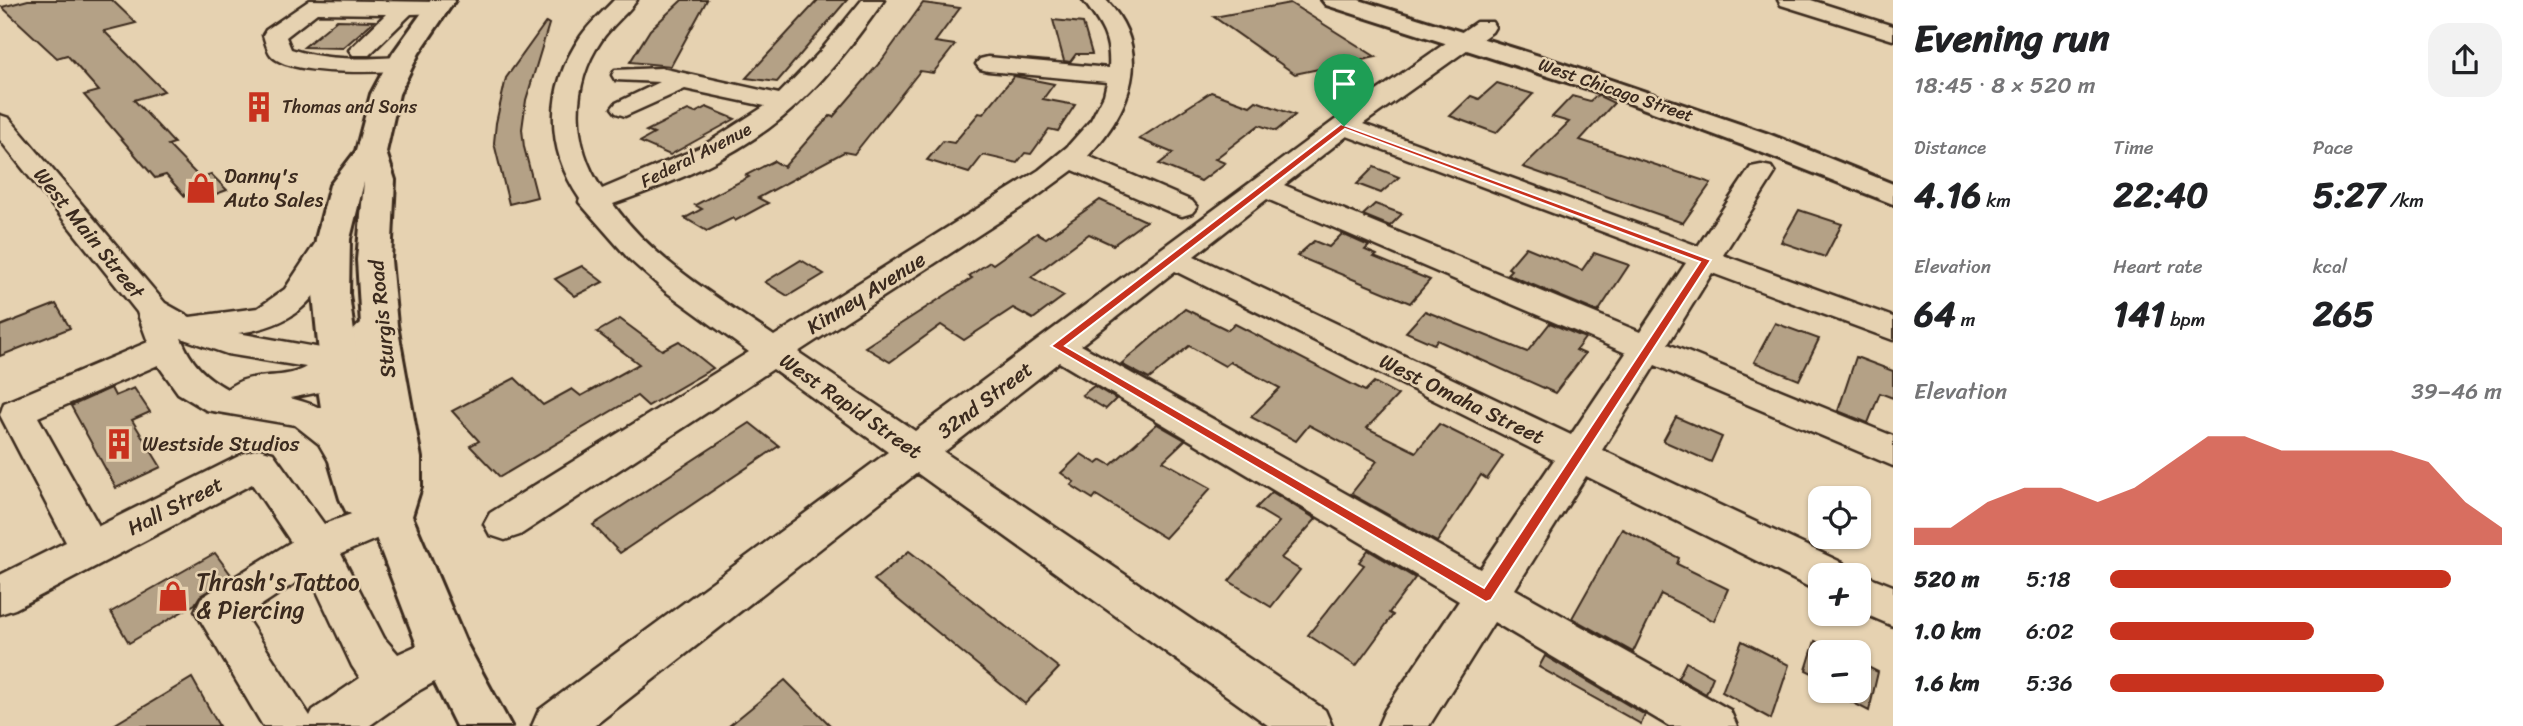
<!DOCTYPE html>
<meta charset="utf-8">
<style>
:root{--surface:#fff;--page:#f2f2f2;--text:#202124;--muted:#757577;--accent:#c8321e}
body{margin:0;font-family:Sriracha,sans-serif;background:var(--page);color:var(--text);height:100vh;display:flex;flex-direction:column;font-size:26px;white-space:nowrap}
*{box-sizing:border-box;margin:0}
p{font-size:23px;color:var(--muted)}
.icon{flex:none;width:38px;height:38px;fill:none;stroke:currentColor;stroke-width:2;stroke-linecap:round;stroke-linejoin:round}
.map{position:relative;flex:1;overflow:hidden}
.details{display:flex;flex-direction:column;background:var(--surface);width:630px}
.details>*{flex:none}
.controls{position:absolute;left:1808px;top:486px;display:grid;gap:14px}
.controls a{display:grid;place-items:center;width:63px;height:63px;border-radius:14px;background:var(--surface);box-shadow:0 2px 5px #0004;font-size:35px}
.pin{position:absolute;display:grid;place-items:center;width:60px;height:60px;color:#fff;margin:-72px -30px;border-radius:50% 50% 50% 0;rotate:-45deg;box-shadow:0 0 7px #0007}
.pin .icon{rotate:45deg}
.round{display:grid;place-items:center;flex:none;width:74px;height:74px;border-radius:21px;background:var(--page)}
.headline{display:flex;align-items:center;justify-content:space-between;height:119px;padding:0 21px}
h1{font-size:38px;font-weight:800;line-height:52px}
.metrics{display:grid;grid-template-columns:repeat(3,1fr);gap:10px;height:119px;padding:7px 21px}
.metrics div{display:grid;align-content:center}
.metrics b{font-size:35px;font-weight:800}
.metrics small{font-size:19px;font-weight:400}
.metrics p{font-size:19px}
.chart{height:196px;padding:14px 21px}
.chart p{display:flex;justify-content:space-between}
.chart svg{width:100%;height:126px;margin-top:7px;fill:var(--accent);opacity:.7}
ul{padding:0 21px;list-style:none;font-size:23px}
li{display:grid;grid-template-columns:112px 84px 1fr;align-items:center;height:52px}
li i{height:18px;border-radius:9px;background:var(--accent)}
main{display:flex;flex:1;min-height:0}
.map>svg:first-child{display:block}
.building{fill:#b4a186;stroke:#3b2a1e;stroke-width:2}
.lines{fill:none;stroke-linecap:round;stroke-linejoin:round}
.minor-casing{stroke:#3b2a1e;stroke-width:5}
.major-casing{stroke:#3b2a1e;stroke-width:6}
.minor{fill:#e6d2b1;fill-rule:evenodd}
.major{fill:#e6d2b1;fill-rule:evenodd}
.route{fill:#c8321e;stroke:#fff;stroke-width:2;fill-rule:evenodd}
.labels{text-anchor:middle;stroke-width:5;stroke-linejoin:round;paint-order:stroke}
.far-street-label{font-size:18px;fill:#3b2a1e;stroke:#e6d2b1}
.far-poi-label{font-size:18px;fill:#3b2a1e;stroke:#e6d2b1;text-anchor:start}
.poi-label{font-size:21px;fill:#3b2a1e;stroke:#e6d2b1;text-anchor:start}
.street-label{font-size:21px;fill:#3b2a1e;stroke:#e6d2b1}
.near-poi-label{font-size:24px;fill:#3b2a1e;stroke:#e6d2b1;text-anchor:start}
</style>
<main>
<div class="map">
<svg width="1893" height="726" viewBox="0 0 1893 726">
<rect width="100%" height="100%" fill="#e6d2b1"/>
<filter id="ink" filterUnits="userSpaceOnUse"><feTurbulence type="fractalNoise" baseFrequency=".0143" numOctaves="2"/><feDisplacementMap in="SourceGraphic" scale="14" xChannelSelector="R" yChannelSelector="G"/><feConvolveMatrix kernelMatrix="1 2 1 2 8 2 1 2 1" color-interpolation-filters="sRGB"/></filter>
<g filter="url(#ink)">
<g class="building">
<polygon points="28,0 112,0 136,23 104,31 164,91 134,100 174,143 168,145 200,178 211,174 227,190 191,203 166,175 155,178 84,95 99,91 67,55 57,58 2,7"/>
<polygon points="682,0 707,0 671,66 630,62 650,30"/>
<polygon points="818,0 847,0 777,82 746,78"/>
<polygon points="923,3 960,8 935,42 955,45 933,73 920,71 854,154 844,152 758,198 768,203 735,221 733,218 707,231 685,218 702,209 695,205 749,177 746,175 774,161 784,167 815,132 830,116 833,117 882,60"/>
<polygon points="1290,3 1376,57 1295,74 1214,17"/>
<polygon points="337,20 374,21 343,48 304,47"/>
<polygon points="1053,20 1083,23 1092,54 1076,54 1070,62 1064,61"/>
<polygon points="546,22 549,24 526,100 522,129 524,147 537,197 509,204 494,143 496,123 506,78"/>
<polygon points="1014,76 1054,84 1043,99 1075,105 1058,131 1049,129 1031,154 1025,153 1017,163 983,155 969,173 927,160 943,141 954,143 979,113 983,114"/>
<polygon points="1497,83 1533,94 1496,133 1450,116 1471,96 1479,99"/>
<polygon points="1211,92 1250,106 1256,101 1295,115 1276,131 1259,125 1215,159 1225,163 1201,181 1159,164 1173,153 1139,139"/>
<polygon points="1597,95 1614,103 1580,140 1711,183 1683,223 1523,167 1569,122 1552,117 1572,96 1590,101"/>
<polygon points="706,107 735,119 670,155 640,142 654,134 646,131 688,110 695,113"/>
<polygon points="1374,167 1399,177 1381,193 1357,184"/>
<polygon points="1100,200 1146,221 1113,245 1089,234 1031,277 1064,296 1033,319 1013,308 964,340 941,325 890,362 865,347 972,278 969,276 990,262 993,264 1037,233 1046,238"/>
<polygon points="1375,204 1402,214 1390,226 1363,215"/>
<polygon points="1799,210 1842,224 1825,257 1781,242"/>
<polygon points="1342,234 1369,246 1365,250 1377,255 1374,257 1430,280 1410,303 1297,256 1314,241 1329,247"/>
<polygon points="1526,247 1582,270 1594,253 1629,265 1598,312 1507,274 1511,270 1508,268"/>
<polygon points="801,260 824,274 788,296 765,282"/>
<polygon points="582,266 603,282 575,296 555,279"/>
<polygon points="56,304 70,328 0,356 0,326"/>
<polygon points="1185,309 1228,330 1235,324 1365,391 1374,382 1398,395 1367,428 1416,452 1439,424 1503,456 1487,479 1481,475 1437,542 1351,494 1377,461 1309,425 1296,441 1251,417 1280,388 1230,362 1225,366 1189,346 1149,379 1121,364"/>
<polygon points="1425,311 1527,352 1550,323 1585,338 1576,350 1585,354 1555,393 1437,340 1434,344 1406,332"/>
<polygon points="620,319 662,350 679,341 713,368 648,406 637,396 500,477 470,446 479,441 452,411 515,378 543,405 572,389 581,396 639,364 597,332"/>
<polygon points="1775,323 1819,339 1799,380 1754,362"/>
<polygon points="1856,357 1893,371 1893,398 1880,393 1868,423 1838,411"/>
<polygon points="1094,386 1116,399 1106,409 1082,395"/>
<polygon points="111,388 115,396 134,388 150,412 132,420 161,467 116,488 71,406"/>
<polygon points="1676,417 1722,437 1711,462 1663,441"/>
<polygon points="750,423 779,446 620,553 593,525"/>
<polygon points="1157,424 1185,440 1163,461 1211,488 1165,538 1096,495 1093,499 1071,485 1074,482 1061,473 1081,454 1097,464 1102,460 1111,465"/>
<polygon points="1272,492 1316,519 1281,558 1300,570 1271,607 1229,581 1279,522 1256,508"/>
<polygon points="1622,529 1679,558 1677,564 1728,589 1714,621 1661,594 1633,652 1572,618"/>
<polygon points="1368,550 1415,578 1389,613 1393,615 1356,666 1308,635 1364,565 1359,562"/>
<polygon points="909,551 1059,668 1025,704 874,580"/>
<polygon points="215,553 232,576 200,596 195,604 129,643 111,612"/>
<polygon points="1742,641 1789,665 1771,719 1722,692"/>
<polygon points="1815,641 1839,653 1820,653 1820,677 1806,670"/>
<polygon points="1545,656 1645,715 1641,724 1539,667"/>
<polygon points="1686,662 1713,677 1706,694 1678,678"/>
<polygon points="1858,662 1878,672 1869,711 1838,695 1839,691 1858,691"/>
<polygon points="192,678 219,726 112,726"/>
<polygon points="785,680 831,726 729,726"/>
</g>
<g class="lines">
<defs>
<g id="minor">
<path d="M310,0L436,2L444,3L447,8L444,13L411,14L369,55H353L349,50L386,14L317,13L286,37L291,49C326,61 363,59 400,57L408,59L412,64L408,69L400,71C375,72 287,76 271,55C267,50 265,41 263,35L266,30Z"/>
<path d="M614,0H637C626,15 611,26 601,41C570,86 572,145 602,189L701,147L765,106L685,89L625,116L616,113L612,108L616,103L660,82L615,80L612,75L615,70L661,68L779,94L818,54L862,0H884C855,41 822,85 783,117C734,158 673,183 613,204C654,261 717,297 774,336L1039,170L1067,147L1091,120L1104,95L1107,82L988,71L980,69L976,64L980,59L988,57L1109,68C1111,36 1100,24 1083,0H1106C1155,51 1130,112 1088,156L1192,201L1197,207L1192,213L1182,216L1172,213L1073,170L1028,203L798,352L915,431L1335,120L1476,22H1492L1495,27L1492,32L1363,124L1698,246L1751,167L1761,165L1771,167L1775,173L1723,255L1893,317V340L1712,273L1668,344L1893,436V466L1655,365L1602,450L1843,563L1849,575L1858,572L1893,586V626L1858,611V576H1820V591L1813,589L1586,476L1515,589L1730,710L1737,726H1669L1494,622L1429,726H1378L1385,710L1459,601L1059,362L944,452L1325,710L1332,726H1269L917,473L594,726H532L539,710L888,452L773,369L520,535L505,540L490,535L484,524L490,513L749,352L665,291L629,259L579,202L580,199C545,148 545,88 581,36C590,23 603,12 614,0ZM1347,136L1686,263L1640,332L1284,185ZM1267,199L1626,353L1571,435L1194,256ZM1175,271L1554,460L1480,569L1081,345Z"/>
<polygon points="1778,0 1811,0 1893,26 1893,40 1781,5"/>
<path d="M0,115L9,118L165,303L190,317L258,308L285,289L322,233L333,230L344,233L348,239C318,294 305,324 238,333L332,350C354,336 361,309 391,317L396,325L366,360L380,376L399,450L414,477L408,487L394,492L380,487L369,467L365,475L351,479L337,475L319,444L295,425L206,410L178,393L158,365L38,417L99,526L245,453L259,449L273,453L324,524L390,500L404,505L410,516L404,527L341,554L384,638L398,654L445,633L461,639L468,653L461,667L420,690L369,726H263L195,611L201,598L291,542L252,484L15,609L0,614V575L66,542L0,415L4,403L148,342L137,312L0,140ZM181,338L227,354L306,367C282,382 252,369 227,389C204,376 191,363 181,338ZM341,377L345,381L360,448C340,416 326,407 290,398L320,392ZM309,574L352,666L360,678L313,710L310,716L245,616Z"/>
</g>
<g id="major">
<path d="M431,0H455L419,53L399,94L386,152L395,180L391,260L397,325L421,458V487L412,516L466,643L511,726H456L420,653L372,527L346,511L340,499L330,465L317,382L320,363L313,294L316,239L330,185L356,151L371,94L393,53ZM364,182L357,260L361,325L379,458L378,480L357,382L358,363L349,294L350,239Z"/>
<polygon points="1322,0 1359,0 1555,61 1766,133 1893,184 1893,204 1745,146 1607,95 1326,5"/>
</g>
</defs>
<use href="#minor" class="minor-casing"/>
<use href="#major" class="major-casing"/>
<use href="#minor" class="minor"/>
<use href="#major" class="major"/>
</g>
</g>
<path class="route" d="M1341,124L1711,260L1491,600L1486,602L1051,346ZM1345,129L1700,262L1484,588L1065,346Z"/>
<defs>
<symbol id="building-bare" viewBox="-9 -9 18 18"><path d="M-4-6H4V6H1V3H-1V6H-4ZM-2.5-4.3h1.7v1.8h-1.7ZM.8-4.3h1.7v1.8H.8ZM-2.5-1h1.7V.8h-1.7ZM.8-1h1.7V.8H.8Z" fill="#c8321e" stroke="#e6d2b1" stroke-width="2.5" paint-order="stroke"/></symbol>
<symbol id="shop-bare" viewBox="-9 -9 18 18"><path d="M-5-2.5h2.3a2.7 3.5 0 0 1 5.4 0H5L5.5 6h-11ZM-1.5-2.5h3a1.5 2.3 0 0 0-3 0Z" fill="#c8321e" stroke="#e6d2b1" stroke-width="2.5" paint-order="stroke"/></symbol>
</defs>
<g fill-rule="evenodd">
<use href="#building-bare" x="237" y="85" width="44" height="44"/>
<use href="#shop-bare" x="179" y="166" width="44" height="44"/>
<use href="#building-bare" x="97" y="422" width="44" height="44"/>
<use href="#shop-bare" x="151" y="574" width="44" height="44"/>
</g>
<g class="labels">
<g class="far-street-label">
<text transform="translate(1616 90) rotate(19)" y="6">West Chicago Street</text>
<text transform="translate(696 155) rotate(-27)" y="6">Federal Avenue</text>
</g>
<g class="far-poi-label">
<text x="282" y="113">Thomas and Sons</text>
</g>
<g class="poi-label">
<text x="224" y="183">Danny's<tspan x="224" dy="24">Auto Sales</tspan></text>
<text x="142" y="451">Westside Studios</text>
</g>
<g class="street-label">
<text transform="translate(89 233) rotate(51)" y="7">West Main Street</text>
<text transform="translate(866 293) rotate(-32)" y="7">Kinney Avenue</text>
<text transform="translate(382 319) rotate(-96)" y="7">Sturgis Road</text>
<text transform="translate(1462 399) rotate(26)" y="7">West Omaha Street</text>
<text transform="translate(985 400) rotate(-37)" y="7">32nd Street</text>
<text transform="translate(851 406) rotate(35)" y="7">West Rapid Street</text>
<text transform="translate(175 506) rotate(-27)" y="7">Hall Street</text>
</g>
<g class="near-poi-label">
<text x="196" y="590">Thrash's Tattoo<tspan x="196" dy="28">&amp; Piercing</tspan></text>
</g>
</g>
</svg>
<div class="controls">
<a><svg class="icon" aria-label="locate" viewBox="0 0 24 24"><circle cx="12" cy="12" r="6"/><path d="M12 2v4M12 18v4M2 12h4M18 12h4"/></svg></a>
<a>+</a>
<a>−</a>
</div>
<div class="pin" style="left:1344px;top:126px;background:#1e9e55"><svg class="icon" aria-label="arrive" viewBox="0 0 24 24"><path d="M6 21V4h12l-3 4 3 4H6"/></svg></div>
</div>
<section class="details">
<div class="headline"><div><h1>Evening run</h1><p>18:45 · 8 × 520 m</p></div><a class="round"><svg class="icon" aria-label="share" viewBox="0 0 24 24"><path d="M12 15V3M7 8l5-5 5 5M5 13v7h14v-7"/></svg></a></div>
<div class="metrics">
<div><p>Distance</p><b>4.16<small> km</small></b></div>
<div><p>Time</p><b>22:40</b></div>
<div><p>Pace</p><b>5:27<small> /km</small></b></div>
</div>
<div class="metrics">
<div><p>Elevation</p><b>64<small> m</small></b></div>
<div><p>Heart rate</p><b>141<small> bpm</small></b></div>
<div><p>kcal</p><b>265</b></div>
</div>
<div class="chart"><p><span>Elevation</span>39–46 m</p>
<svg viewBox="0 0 160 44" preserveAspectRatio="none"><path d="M0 44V38L10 38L20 29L30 24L40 24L50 29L60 24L70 15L80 6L90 6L100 11L110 11L120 11L130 11L140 15L150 29L160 38V44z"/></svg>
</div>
<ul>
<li><b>520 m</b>5:18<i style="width:87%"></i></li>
<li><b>1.0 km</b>6:02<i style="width:52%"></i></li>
<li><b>1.6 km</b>5:36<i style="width:70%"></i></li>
</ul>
</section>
</main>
